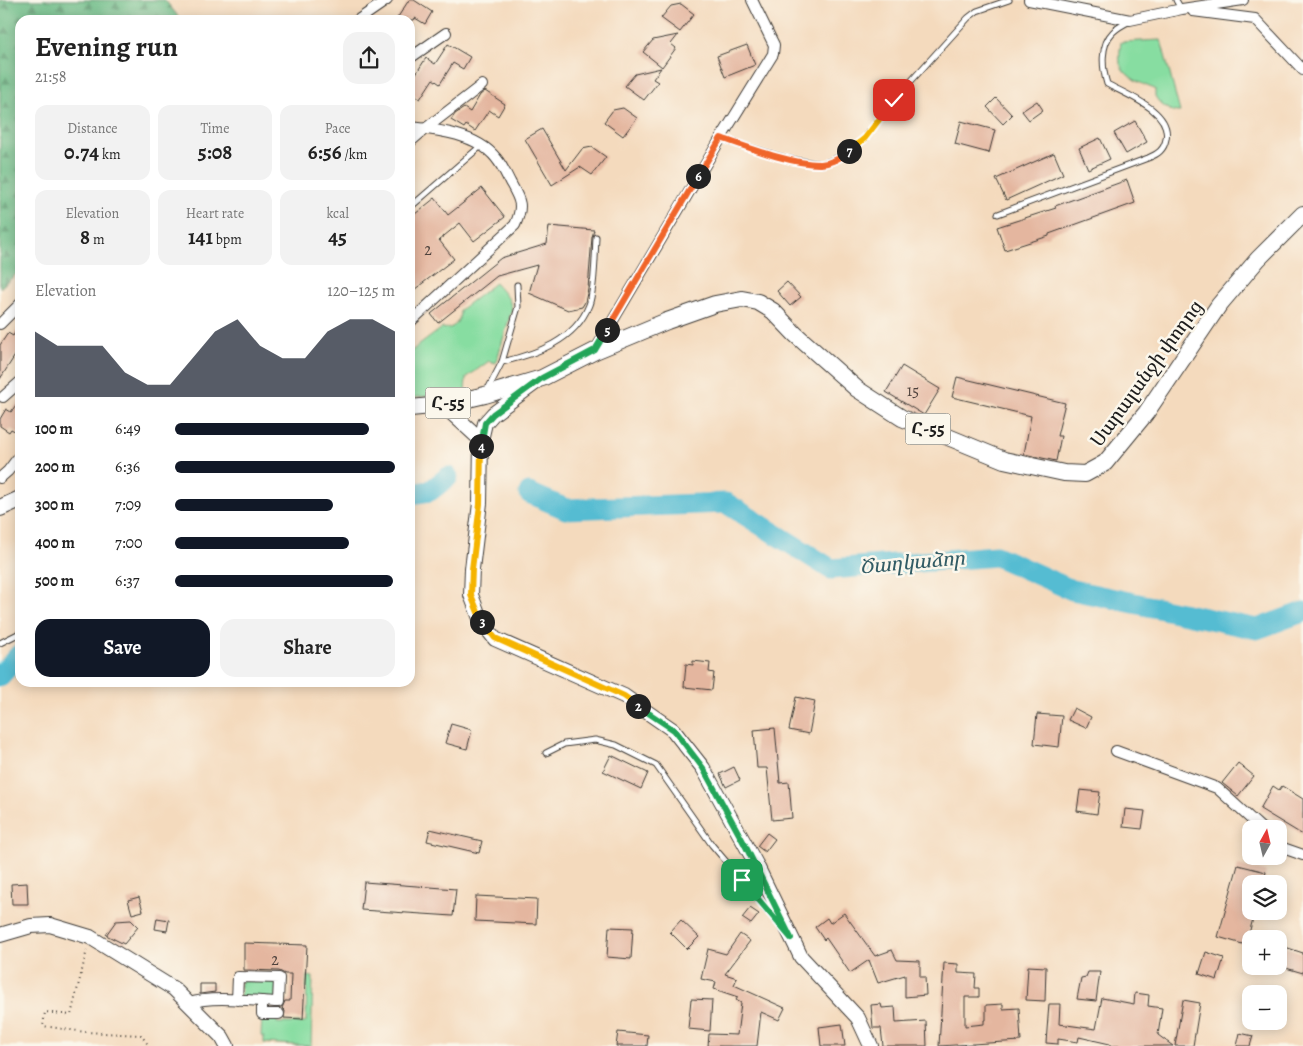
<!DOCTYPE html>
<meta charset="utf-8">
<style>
:root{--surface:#fff;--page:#f2f2f2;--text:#222;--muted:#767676;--accent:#111827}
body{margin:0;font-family:Alegreya,"Noto Serif Armenian",serif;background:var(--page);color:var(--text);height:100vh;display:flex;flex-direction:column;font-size:19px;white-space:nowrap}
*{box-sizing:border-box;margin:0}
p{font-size:16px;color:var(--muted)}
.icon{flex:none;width:28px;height:28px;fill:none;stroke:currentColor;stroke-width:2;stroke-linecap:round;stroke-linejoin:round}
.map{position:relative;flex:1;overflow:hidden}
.panel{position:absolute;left:15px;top:15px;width:400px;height:672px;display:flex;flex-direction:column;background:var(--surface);border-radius:15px;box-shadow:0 2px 12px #0003}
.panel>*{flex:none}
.needle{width:32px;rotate:8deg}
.controls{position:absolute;left:1242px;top:820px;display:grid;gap:10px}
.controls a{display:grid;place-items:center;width:45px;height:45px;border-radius:10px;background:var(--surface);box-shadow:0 2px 12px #0003;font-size:25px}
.pin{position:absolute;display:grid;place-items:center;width:42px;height:42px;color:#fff;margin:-21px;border-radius:10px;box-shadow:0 2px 8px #0006}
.km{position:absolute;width:25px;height:25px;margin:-12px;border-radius:50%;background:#222;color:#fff;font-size:14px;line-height:25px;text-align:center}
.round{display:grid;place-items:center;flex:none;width:52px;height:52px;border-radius:15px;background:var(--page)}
.headline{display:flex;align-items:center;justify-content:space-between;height:85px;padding:0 20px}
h1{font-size:28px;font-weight:600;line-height:38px}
.figures{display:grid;grid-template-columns:repeat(3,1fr);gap:8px;height:85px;padding:5px 20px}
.figures div{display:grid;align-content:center;border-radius:12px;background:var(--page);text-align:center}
.figures b{font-size:21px;font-weight:600}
.figures small{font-size:14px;font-weight:400}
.figures p{font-size:14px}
.chart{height:140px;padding:10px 20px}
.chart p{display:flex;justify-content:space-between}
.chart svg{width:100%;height:90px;margin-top:5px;fill:var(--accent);opacity:.7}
.action{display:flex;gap:10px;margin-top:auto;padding:10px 20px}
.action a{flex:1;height:58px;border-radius:15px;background:var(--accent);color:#fff;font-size:20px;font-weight:600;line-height:58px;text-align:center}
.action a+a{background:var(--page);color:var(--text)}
ul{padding:0 20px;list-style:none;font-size:16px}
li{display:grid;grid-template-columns:80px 60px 1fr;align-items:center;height:38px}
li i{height:12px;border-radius:6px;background:var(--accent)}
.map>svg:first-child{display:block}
.green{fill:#87dda1;stroke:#527c5e}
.forest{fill:url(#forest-firs);stroke:#446c52}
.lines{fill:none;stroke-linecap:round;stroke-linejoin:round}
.river{stroke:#54bcd2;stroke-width:21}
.building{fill:#e4b69f}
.lane-casing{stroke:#3c3834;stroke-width:7}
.street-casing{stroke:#3c3834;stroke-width:12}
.secondary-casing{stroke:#3c3834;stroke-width:16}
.primary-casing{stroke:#3c3834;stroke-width:18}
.path{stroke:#3c3834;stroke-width:2;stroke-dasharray:1 4;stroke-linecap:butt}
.lane{stroke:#fff;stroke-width:5}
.street{stroke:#fff;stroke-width:10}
.secondary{stroke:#fff;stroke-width:14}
.primary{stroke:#fff;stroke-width:16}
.split-1-casing{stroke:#fff;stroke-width:10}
.split-2-casing{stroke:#fff;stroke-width:10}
.split-3-casing{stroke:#fff;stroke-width:10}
.split-4-casing{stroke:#fff;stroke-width:10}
.split-5-casing{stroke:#fff;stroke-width:10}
.split-6-casing{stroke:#fff;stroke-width:10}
.split-7-casing{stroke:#fff;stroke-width:10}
.split-8-casing{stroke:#fff;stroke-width:10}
.split-1{stroke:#22a559;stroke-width:6}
.split-2{stroke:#22a559;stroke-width:6}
.split-3{stroke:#f5b400;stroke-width:6}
.split-4{stroke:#f5b400;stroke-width:6}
.split-5{stroke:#22a559;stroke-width:6}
.split-6{stroke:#f0652b;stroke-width:6}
.split-7{stroke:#f0652b;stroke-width:6}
.split-8{stroke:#f5b400;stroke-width:6}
.labels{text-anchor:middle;stroke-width:5;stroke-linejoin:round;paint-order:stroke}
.number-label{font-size:16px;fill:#4e423d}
.shield{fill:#fbf7ec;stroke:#5f5e5a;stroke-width:1}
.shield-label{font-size:18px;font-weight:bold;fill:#1c1c1c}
.street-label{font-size:19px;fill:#1c1c1c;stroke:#fbf7ec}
.water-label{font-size:20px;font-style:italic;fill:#325c65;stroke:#fbf7ec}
</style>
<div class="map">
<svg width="1303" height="1046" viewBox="0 0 1303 1046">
<defs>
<pattern id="forest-firs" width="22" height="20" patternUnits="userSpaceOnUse" patternTransform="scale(1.25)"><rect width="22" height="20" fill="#6dbc87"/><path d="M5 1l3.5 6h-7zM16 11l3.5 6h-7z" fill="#59986e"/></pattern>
</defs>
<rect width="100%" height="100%" fill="#fbf7ec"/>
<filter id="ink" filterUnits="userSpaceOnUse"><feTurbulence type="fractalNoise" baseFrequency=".02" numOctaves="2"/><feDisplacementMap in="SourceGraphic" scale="10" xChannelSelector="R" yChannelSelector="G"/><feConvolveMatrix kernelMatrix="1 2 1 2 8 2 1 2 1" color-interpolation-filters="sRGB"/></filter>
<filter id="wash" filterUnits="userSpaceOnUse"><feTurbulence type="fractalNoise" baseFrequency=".0096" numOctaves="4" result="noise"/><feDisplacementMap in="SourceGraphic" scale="20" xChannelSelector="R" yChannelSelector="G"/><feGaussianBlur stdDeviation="1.12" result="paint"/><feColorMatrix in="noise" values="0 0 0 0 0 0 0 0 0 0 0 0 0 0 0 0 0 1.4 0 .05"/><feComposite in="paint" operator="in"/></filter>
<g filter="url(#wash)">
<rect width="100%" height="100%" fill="#f4dabd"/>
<g class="green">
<path d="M1161,40L1180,112C1170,113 1159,104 1155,96V89C1143,85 1123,76 1120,63C1119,56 1120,49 1121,42Z"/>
<path d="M495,283L509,299L512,309L496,363L489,361L466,378L465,392L410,398V352L442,328C454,330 460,322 460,310Z"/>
<polygon points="307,976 313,977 311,1046 264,1043 264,1037 261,1036 262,1016 277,1016 277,1023 304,1023 306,1022"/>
<polygon points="241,980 277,981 276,999 240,998"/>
</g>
<polygon class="forest" points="0,0 165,0 181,20 20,20 20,271 0,288"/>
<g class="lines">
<g class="river">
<polyline points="529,493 566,509 726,503 831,569 996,556 1072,590 1257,629 1303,612"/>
<polyline points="410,494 430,491 448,477"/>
<polyline points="0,676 20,654"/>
</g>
</g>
<g id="blocks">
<g class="building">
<polygon points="409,0 414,0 432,12 425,24 415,18 414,20 396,20"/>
<polygon points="681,4 694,14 680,32 661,18 671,6"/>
<polygon points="678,35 671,44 676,48 662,67 643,52 653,40"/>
<polygon points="448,44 470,57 463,69 453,63 440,84 433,79 420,99 410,93 410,83 426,58 435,64"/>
<polygon points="747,45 755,65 725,77 717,56"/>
<polygon points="661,68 653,79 658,82 644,100 625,86 635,74"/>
<polygon points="485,91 505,104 498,116 489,110 475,131 466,125 464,128 451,120 455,114 464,108 470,112 480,95"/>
<polygon points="996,98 1012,115 1003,124 987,107"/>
<polygon points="1037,101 1043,110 1029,120 1022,111"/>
<polygon points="623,108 637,118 623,136 604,122 613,110"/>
<polygon points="961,121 995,130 989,153 955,144"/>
<polygon points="1135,121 1147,142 1126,154 1114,133"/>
<polygon points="542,129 566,170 582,149 592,147 606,157 592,175 580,167 552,185 525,139"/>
<polygon points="1100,138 1110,159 1088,169 1079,148"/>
<polygon points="1054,153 1063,174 1006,200 996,179"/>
<polygon points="1127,180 1135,203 1049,234 1049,236 1005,250 997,227 1056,208 1055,206"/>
<polygon points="482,188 505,217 474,241 460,223 439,240 454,259 410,293 410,218 435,198 448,215"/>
<polygon points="549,226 594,230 592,237 588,289 585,302 582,307 568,310 529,293 537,265 497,276 438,323 431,314 501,258 547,244"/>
<polygon points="787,282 801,297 790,306 777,291"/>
<polygon points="20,324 20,357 16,354 0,379 0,345 8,333 13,336"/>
<polygon points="902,366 940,389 924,415 886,392"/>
<polygon points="957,377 1065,403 1057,436 1061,436 1056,461 1024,454 1031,416 952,397"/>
<polygon points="20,399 20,434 11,429 9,432 0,426 0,419 6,409 11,412"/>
<polygon points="693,661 710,663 709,672 714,673 712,690 684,687 686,664 693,665"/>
<polygon points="796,697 815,701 809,734 789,730"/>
<polygon points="1074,708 1091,717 1086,728 1068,720"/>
<polygon points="1037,714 1062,716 1059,747 1034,744"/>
<polygon points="451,724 472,730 467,749 445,743"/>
<polygon points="775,728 780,783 789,782 792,818 772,820 767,768 757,768 754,730"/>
<polygon points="611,755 648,773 641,789 603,771"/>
<polygon points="1238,763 1254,776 1238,796 1222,783"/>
<polygon points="734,767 740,780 726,787 720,774"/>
<polygon points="1273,786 1279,790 1282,786 1303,799 1303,835 1260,809"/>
<polygon points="1080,790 1100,792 1097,814 1077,811"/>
<polygon points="1125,809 1145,811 1142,829 1123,827"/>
<polygon points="430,829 482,841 479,853 427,841"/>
<polygon points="767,833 775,839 765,852 757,846"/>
<polygon points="1238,865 1266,872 1263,884 1251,884 1251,911 1255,911 1246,945 1218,937"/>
<polygon points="364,882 456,889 453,916 361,910"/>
<polygon points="27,883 28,904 12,904 11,884"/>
<polygon points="476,896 537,899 536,924 475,921"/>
<polygon points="139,897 143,911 132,914 128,900"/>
<polygon points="750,908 759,914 751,924 742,918"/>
<polygon points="844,913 875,956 892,950 897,960 920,961 920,977 925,977 926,995 905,997 905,975 878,983 869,960 850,973 826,938 824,940 815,927 827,918 830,923"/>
<polygon points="157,918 169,920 167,931 155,929"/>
<polygon points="131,920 138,927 124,944 106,935 116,921"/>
<polygon points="681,920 699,937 687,949 670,932"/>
<polygon points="609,927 633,928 631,959 607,957"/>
<polygon points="740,934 750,941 725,974 737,978 734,985 785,1008 779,1020 761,1012 757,1046 708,1046 709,1034 737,1035 741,1003 736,1000 738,997 714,989 716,982 701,979 708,949 726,954"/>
<polygon points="244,943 307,945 303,1019 284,1018 285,1011 282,1008 285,1001 290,1001 291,974 285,974 279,971 244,970"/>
<polygon points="1279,945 1303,953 1303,973 1279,966"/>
<polygon points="1206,952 1224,958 1217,980 1199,974"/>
<polygon points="944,963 958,964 958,973 976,974 975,988 979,988 979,997 965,997 965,1026 984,1024 984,1020 986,1020 986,1005 1003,1004 1003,1009 1019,1008 1021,1041 939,1046"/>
<polygon points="1028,966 1046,967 1045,1001 1026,1000"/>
<polygon points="1088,972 1100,972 1096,1001 1077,999 1081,978 1086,977"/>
<polygon points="200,984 215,984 215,992 200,994"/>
<polygon points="1135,993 1149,995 1148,1006 1162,1008 1158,1035 1173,1046 1110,1046 1110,1044 1079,1037 1078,1042 1058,1039 1058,1044 1046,1043 1049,1004 1060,1004 1059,1024 1096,1029 1102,998 1134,1004"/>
<polygon points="691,999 712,1000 710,1031 688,1029"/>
<polygon points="1183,1000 1200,1003 1193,1046 1175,1046"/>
<polygon points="881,1004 882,1008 895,1007 896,1023 926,1021 927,1046 883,1046 881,1028 873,1028 871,1005"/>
<polygon points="842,1024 845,1046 821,1046 819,1027"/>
<polygon points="618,1032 648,1035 647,1046 616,1046"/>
<polygon points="1240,1033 1253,1036 1250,1046 1237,1046"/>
</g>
</g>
</g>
<g filter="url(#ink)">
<use href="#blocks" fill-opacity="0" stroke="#3c3834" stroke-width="1"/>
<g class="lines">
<defs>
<g id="lane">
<polyline points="1176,0 1181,9"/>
<polyline points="721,139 789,159 822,164 833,160 845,154 865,138 894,100 968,18 977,11 1009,0"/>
<polyline points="414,204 482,145"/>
<path d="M998,214L1148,158C1158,154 1164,150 1166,139C1172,111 1127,95 1107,84C1102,68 1100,45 1113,32C1118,27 1124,24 1130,21"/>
<path d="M502,362C536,354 575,341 589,305C595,289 595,255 596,237"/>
<polyline points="487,391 502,362 518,307 517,285"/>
<polyline points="0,643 20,633"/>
<polyline points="546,753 564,744 595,740 616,745 656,765 712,845 779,924"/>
</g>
<g id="street">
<polyline points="1029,0 1130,20 1182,9 1243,0"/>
<polyline points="1193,11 1255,19 1303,70"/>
<polyline points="358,20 387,0"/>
<polyline points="410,58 446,33"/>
<path d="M410,127C438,130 477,134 496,158C502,165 506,174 510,182C520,200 524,205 515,225L410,322"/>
<polyline points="410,142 425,129 482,85"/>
<polyline points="0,324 20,304"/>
<polyline points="596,349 721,138 773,54 774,45 752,0"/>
<polyline points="3,397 20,382"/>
<polyline points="0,478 8,471 20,455"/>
<polyline points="1116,751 1217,788 1262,829"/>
<polyline points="1279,844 1283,848 1303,855"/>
<polyline points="262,1001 262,1014 279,1014"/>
<path d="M189,1003C214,995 252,1001 278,1002L279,978L238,977L237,1000"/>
</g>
<g id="secondary">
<polyline points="535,383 493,414 485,423 481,440 480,503 472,569 471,595 481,621 495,639 624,696 673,730 703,768 756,864 801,957 858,1018 871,1046"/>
<polyline points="443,405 481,440"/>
<polyline points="0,935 31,926 50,925 90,937 174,989 222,1037 227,1046"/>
</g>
<g id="primary">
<polyline points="410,408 443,405 485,395 542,378 595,351 667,321 715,304 742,299 758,302 773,311 795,334 857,389 902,418 1004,460 1064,473 1085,474 1105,463 1146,413 1219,305 1258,259 1303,214"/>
<polyline points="0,508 20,499"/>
</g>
</defs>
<use href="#lane" class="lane-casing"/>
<use href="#street" class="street-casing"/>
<use href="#secondary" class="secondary-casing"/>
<use href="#primary" class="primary-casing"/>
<polyline class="path" points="87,950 71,1015 45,1012 43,1026 85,1032 141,1035 149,1046"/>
<use href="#lane" class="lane"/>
<use href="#street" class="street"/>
<use href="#secondary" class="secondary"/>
<use href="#primary" class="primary"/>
</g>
</g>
<g class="lines" filter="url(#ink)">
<defs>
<polyline id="split-1" points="742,880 791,938 745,845"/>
<polyline id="split-2" points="638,706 674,730 703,768 745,845"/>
<polyline id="split-3" points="482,622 495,638 624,696 638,706"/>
<polyline id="split-4" points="481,446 480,504 472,569 471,595 482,622"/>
<polyline id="split-5" points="481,446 485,423 493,414 542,378 595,350 607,330"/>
<polyline id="split-6" points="607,330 698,176"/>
<path id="split-7" d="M698,176L721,138C747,147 794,165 821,164C831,163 842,157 849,151"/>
<polyline id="split-8" points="849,151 865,138 894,100"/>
</defs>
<use href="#split-1" class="split-1-casing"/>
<use href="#split-2" class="split-2-casing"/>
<use href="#split-3" class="split-3-casing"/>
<use href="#split-4" class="split-4-casing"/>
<use href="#split-5" class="split-5-casing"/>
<use href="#split-6" class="split-6-casing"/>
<use href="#split-7" class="split-7-casing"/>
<use href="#split-8" class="split-8-casing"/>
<use href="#split-1" class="split-1"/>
<use href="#split-2" class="split-2"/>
<use href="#split-3" class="split-3"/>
<use href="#split-4" class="split-4"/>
<use href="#split-5" class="split-5"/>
<use href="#split-6" class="split-6"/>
<use href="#split-7" class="split-7"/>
<use href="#split-8" class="split-8"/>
</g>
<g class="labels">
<g class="number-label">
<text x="428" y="255">2</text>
<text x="913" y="396">15</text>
<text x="275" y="965">2</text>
</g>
<g class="shield">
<rect x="425.5" y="387.5" width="45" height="31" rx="4"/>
<rect x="905.5" y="413.5" width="45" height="31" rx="4"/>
</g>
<g class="shield-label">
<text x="448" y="409">Հ-55</text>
<text x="928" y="435">Հ-55</text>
</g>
<g class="street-label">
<text transform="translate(1146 373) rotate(-54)" y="7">Սարալանջի փողոց</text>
</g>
<g class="water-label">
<text transform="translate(912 562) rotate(-5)" y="7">Ծաղկաձոր</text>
</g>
</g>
</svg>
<div class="controls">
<a><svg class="needle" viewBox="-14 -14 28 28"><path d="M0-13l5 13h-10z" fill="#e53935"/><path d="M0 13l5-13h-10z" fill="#767676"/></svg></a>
<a><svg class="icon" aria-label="layers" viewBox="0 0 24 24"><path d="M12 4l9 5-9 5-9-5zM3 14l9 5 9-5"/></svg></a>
<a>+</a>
<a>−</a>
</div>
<div class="pin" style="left:742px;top:880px;background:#1e9e55"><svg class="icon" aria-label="arrive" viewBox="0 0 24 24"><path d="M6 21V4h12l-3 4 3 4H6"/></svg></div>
<div class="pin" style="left:894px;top:100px;background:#d93025"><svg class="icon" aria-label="check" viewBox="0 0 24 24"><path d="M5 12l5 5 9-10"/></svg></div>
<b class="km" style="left:638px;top:706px">2</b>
<b class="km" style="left:482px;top:622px">3</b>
<b class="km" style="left:481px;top:446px">4</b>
<b class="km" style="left:607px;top:330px">5</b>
<b class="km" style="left:698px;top:176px">6</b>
<b class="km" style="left:849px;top:151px">7</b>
<section class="panel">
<div class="headline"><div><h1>Evening run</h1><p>21:58</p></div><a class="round"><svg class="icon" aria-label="share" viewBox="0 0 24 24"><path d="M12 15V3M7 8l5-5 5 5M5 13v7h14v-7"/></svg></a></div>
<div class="figures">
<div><p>Distance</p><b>0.74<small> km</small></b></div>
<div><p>Time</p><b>5:08</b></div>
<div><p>Pace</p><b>6:56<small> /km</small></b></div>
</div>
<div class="figures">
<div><p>Elevation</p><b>8<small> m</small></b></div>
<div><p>Heart rate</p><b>141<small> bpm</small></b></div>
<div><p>kcal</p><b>45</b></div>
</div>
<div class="chart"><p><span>Elevation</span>120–125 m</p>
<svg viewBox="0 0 160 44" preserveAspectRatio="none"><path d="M0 44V12L10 19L20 19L30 19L40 32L50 38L60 38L70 25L80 12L90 6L100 19L110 25L120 25L130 12L140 6L150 6L160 12V44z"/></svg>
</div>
<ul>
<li><b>100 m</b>6:49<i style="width:88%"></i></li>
<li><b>200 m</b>6:36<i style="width:100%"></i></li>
<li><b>300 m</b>7:09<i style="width:72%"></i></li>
<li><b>400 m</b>7:00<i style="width:79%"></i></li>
<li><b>500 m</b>6:37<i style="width:99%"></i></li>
</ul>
<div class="action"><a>Save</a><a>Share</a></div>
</section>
</div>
